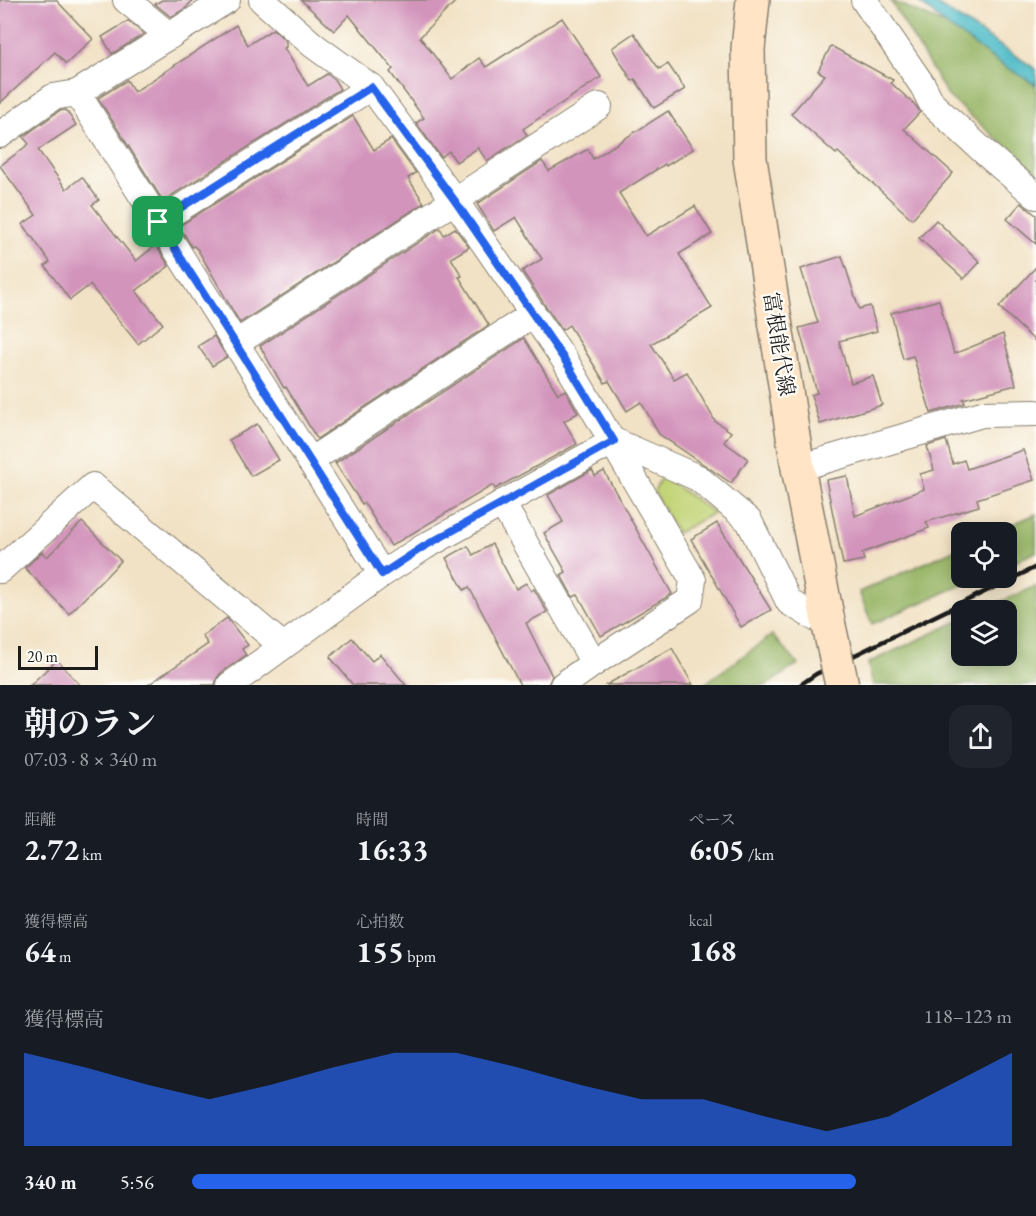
<!DOCTYPE html>
<html lang="ja">
<meta charset="utf-8">
<style>
:root{--surface:#171b24;--page:#20242c;--text:#f1f3f6;--muted:#9ea1a6;--accent:#2563eb}
body{margin:0;font-family:"EB Garamond","Noto Serif JP",serif;background:var(--page);color:var(--text);height:100vh;display:flex;flex-direction:column;font-size:22px;white-space:nowrap}
*{box-sizing:border-box;margin:0}
p{font-size:20px;color:var(--muted)}
.icon{flex:none;width:33px;height:33px;fill:none;stroke:currentColor;stroke-width:2;stroke-linecap:round;stroke-linejoin:round}
.map{position:relative;height:685px;overflow:hidden}
.side{display:flex;flex-direction:column;background:var(--surface);flex:1}
.side>*{flex:none}
.fabs{position:absolute;left:951px;top:522px;display:grid;gap:12px}
.fabs a{display:grid;place-items:center;width:66px;height:66px;border-radius:12px;background:var(--surface);box-shadow:0 3px 15px #0003;font-size:30px}
.scale{position:absolute;left:18px;bottom:15px;width:80px;box-sizing:border-box;padding-left:6px;border:3px solid #1c1c1c;border-top:0;font-size:16px;line-height:21px;white-space:nowrap;color:#1c1c1c;-webkit-text-stroke:4px #fdfcf7;paint-order:stroke}
.pin{position:absolute;display:grid;place-items:center;width:51px;height:51px;color:#fff;margin:-26px;border-radius:12px;box-shadow:0 3px 9px #0006}
.round{display:grid;place-items:center;flex:none;width:63px;height:63px;border-radius:18px;background:var(--page)}
.summary{display:flex;align-items:center;justify-content:space-between;height:102px;padding:0 24px}
h1{font-size:33px;font-weight:700;line-height:45px}
.metrics{display:grid;grid-template-columns:repeat(3,1fr);gap:9px;height:102px;padding:6px 24px}
.metrics div{display:grid;align-content:center}
.metrics b{font-size:30px;font-weight:700}
.metrics small{font-size:16px;font-weight:400}
.metrics p{font-size:16px}
.chart{height:168px;padding:12px 24px}
.chart p{display:flex;justify-content:space-between}
.chart svg{width:100%;height:108px;margin-top:6px;fill:var(--accent);opacity:.7}
ul{padding:0 24px;list-style:none;font-size:20px}
li{display:grid;grid-template-columns:96px 72px 1fr;align-items:center;height:45px}
li i{height:15px;border-radius:8px;background:var(--accent)}
.map>svg:first-child{display:block}
.green{fill:#c2d477;stroke:#6f784a;stroke-width:1.5}
.forest{fill:#99b668;stroke:#5a6942;stroke-width:1.5}
.water{fill:#4dbbc7;stroke:#346c72;stroke-width:1.5}
.building{fill:#d394bc}
.lines{fill:none;stroke-linecap:round;stroke-linejoin:round}
.street-casing{stroke:#877f70;stroke-width:28}
.secondary-casing{stroke:#877f70;stroke-width:36}
.street{stroke:#fff;stroke-width:26}
.secondary{stroke:#ffe4c6;stroke-width:33}
.rail{stroke:#1c1c1c;stroke-width:4.5}
.secondary-bridge-casing{stroke:#877f70;stroke-width:36;stroke-linecap:butt}
.secondary-bridge{stroke:#ffe4c6;stroke-width:33}
.route-casing{stroke:#fff;stroke-width:12}
.route{stroke:#2563eb;stroke-width:8}
.labels{text-anchor:middle;stroke-width:4.5;stroke-linejoin:round;paint-order:stroke}
.street-label{font-size:21px;fill:#1c1c1c;stroke:#fdfcf7}
</style>
<div class="map">
<svg width="1036" height="685" viewBox="0 0 1036 685">
<rect width="100%" height="100%" fill="#fdfcf7"/>
<filter id="ink" filterUnits="userSpaceOnUse"><feTurbulence type="fractalNoise" baseFrequency=".0167" numOctaves="2"/><feDisplacementMap in="SourceGraphic" scale="12" xChannelSelector="R" yChannelSelector="G"/><feConvolveMatrix kernelMatrix="1 2 1 2 8 2 1 2 1" color-interpolation-filters="sRGB"/></filter>
<filter id="wash" filterUnits="userSpaceOnUse"><feTurbulence type="fractalNoise" baseFrequency=".008" numOctaves="4" result="noise"/><feDisplacementMap in="SourceGraphic" scale="24" xChannelSelector="R" yChannelSelector="G"/><feGaussianBlur stdDeviation="1.35" result="paint"/><feColorMatrix in="noise" values="0 0 0 0 0 0 0 0 0 0 0 0 0 0 0 0 0 1.4 0 .05"/><feComposite in="paint" operator="in"/></filter>
<g filter="url(#wash)">
<rect width="100%" height="100%" fill="#f2e2c5"/>
<polygon class="green" points="662,476 714,513 677,533 654,492"/>
<g class="forest">
<polygon points="890,0 946,25 1036,81 1036,173 948,96"/>
<polygon points="1036,514 1036,552 1007,565 1006,532 994,532"/>
<polygon points="961,547 962,578 978,578 872,624 859,592"/>
<polygon points="1036,586 1036,685 873,685 868,663 961,620 962,656 1006,656 1006,610 982,610"/>
<polygon points="772,635 798,664 767,685 703,685"/>
</g>
<polygon class="water" points="916,0 934,0 938,5 1036,69 1036,85 1001,64 946,25"/>
<g id="blocks">
<g class="building">
<polygon points="0,0 56,0 93,39 66,64 55,52 0,103"/>
<polygon points="162,0 193,0 186,8 171,17 155,4"/>
<polygon points="301,0 457,0 420,37 452,79 479,58 486,67 562,18 601,77 523,129 527,135 487,161 478,148 456,162 449,151 441,157 416,123 424,118 390,72 393,69 349,15 334,31"/>
<polygon points="128,21 144,34 112,54 102,37"/>
<polygon points="236,25 248,45 273,29 286,41 286,47 284,48 308,86 327,74 334,79 340,89 163,201 98,98 127,80 134,92"/>
<polygon points="634,33 659,69 668,64 685,89 654,108 635,79 632,81 612,48"/>
<polygon points="831,46 893,80 891,83 916,106 920,112 904,129 953,173 912,219 838,152 836,154 791,114 825,75 818,71"/>
<polygon points="66,110 76,125 38,150 66,189 82,177 99,200 92,205 136,261 156,245 169,266 136,291 163,324 138,344 90,285 70,300 45,266 50,262 23,224 36,215 0,166 29,144 23,137 59,111"/>
<polygon points="668,111 693,149 666,166 665,164 619,193 646,236 695,206 712,234 679,254 712,308 651,344 674,379 687,372 715,421 731,432 724,442 748,459 731,483 659,434 641,402 627,411 609,381 605,383 569,325 562,330 522,271 542,259 516,217 494,231 477,204 542,161 549,171 588,149 593,159"/>
<polygon points="353,116 374,150 391,139 416,173 408,178 424,203 240,323 198,250 194,246 192,247 179,226"/>
<polygon points="1021,203 1036,215 1036,244 1007,219"/>
<polygon points="936,220 980,262 964,279 919,238"/>
<polygon points="440,228 444,235 455,228 469,247 451,258 462,276 459,277 489,325 317,439 286,387 284,388 260,346"/>
<polygon points="842,256 859,309 870,306 877,331 839,341 851,383 873,376 882,405 820,424 811,395 817,393 799,328 818,323 801,269"/>
<polygon points="1036,267 1036,342 999,307"/>
<polygon points="939,300 954,354 1003,334 1016,385 963,399 965,403 931,413 913,356 903,359 891,313"/>
<polygon points="214,336 227,357 212,366 198,346"/>
<polygon points="524,338 558,394 565,390 578,413 564,421 577,444 495,489 493,485 391,546 364,503 362,504 335,463"/>
<polygon points="257,424 279,460 251,476 229,440"/>
<polygon points="946,440 953,464 964,460 967,469 1023,450 1034,480 977,499 979,506 926,522 929,528 862,553 864,560 843,564 826,480 847,476 855,516 924,489 920,474 934,470 927,446"/>
<polygon points="592,470 595,476 604,471 672,594 601,636 578,595 573,597 561,575 566,572 544,533 563,522 548,495"/>
<polygon points="82,522 121,561 69,614 25,568 42,552 47,557"/>
<polygon points="717,523 771,610 741,627 691,539"/>
<polygon points="492,544 516,589 526,583 531,591 534,589 547,612 526,623 552,676 548,685 520,685 469,587 464,590 446,558 468,546 473,555"/>
<polygon points="227,618 248,645 242,649 246,655 221,673 217,678 215,685 148,685 208,644 202,636"/>
<polygon points="352,638 372,661 380,654 406,685 353,685 330,657"/>
<polygon points="672,648 693,685 606,685"/>
<polygon points="57,660 80,685 30,685"/>
</g>
</g>
</g>
<g filter="url(#ink)">
<use href="#blocks" fill-opacity="0" stroke="#877f70" stroke-width="1.5"/>
<g class="lines">
<defs>
<g id="street">
<polyline points="126,0 170,36"/>
<polyline points="262,0 313,45 371,87 455,201 566,362 693,580 690,600 594,663 563,685"/>
<polyline points="864,0 923,86 932,104 991,158 1036,196"/>
<polyline points="77,93 227,0"/>
<polyline points="0,135 53,97 77,93 382,574"/>
<polyline points="158,222 371,87"/>
<polyline points="235,344 599,106"/>
<polyline points="614,441 698,478 749,521 789,602 829,626"/>
<polyline points="310,461 533,314"/>
<polyline points="798,468 982,414 1036,413"/>
<polyline points="502,503 594,663"/>
<polyline points="0,570 93,486 283,646"/>
<polyline points="230,685 382,574 424,547 614,441"/>
</g>
<polyline id="secondary" points="753,0 748,49 750,159 798,468 829,626"/>
</defs>
<use href="#street" class="street-casing"/>
<use href="#secondary" class="secondary-casing"/>
<use href="#street" class="street"/>
<use href="#secondary" class="secondary"/>
<polyline class="rail" points="800,685 816,674 1036,567"/>
<defs>
<polyline id="secondary-bridge" points="829,626 842,685"/>
</defs>
<use href="#secondary-bridge" class="secondary-bridge-casing"/>
<use href="#secondary-bridge" class="secondary-bridge"/>
</g>
</g>
<g class="lines" filter="url(#ink)">
<defs>
<polygon id="route" points="371,87 455,201 566,362 614,441 423,547 382,574 158,222"/>
</defs>
<use href="#route" class="route-casing"/>
<use href="#route" class="route"/>
</g>
<g class="labels">
<g class="street-label">
<text transform="translate(779 344) rotate(81)" y="7">富根能代線</text>
</g>
</g>
</svg>
<div class="fabs">
<a><svg class="icon" aria-label="locate" viewBox="0 0 24 24"><circle cx="12" cy="12" r="6"/><path d="M12 2v4M12 18v4M2 12h4M18 12h4"/></svg></a>
<a><svg class="icon" aria-label="layers" viewBox="0 0 24 24"><path d="M12 4l9 5-9 5-9-5zM3 14l9 5 9-5"/></svg></a>
</div>
<div class="scale">20 m</div>
<div class="pin" style="left:158px;top:222px;background:#1e9e55"><svg class="icon" aria-label="arrive" viewBox="0 0 24 24"><path d="M6 21V4h12l-3 4 3 4H6"/></svg></div>
</div>
<section class="side">
<div class="summary"><div><h1>朝のラン</h1><p>07:03 · 8 × 340 m</p></div><a class="round"><svg class="icon" aria-label="share" viewBox="0 0 24 24"><path d="M12 15V3M7 8l5-5 5 5M5 13v7h14v-7"/></svg></a></div>
<div class="metrics">
<div><p>距離</p><b>2.72<small> km</small></b></div>
<div><p>時間</p><b>16:33</b></div>
<div><p>ペース</p><b>6:05<small> /km</small></b></div>
</div>
<div class="metrics">
<div><p>獲得標高</p><b>64<small> m</small></b></div>
<div><p>心拍数</p><b>155<small> bpm</small></b></div>
<div><p>kcal</p><b>168</b></div>
</div>
<div class="chart"><p><span>獲得標高</span>118–123 m</p>
<svg viewBox="0 0 160 44" preserveAspectRatio="none"><path d="M0 44V6L10 12L20 19L30 25L40 19L50 12L60 6L70 6L80 12L90 19L100 25L110 25L120 32L130 38L140 32L150 19L160 6V44z"/></svg>
</div>
<ul>
<li><b>340 m</b>5:56<i style="width:81%"></i></li>
</ul>
</section>
